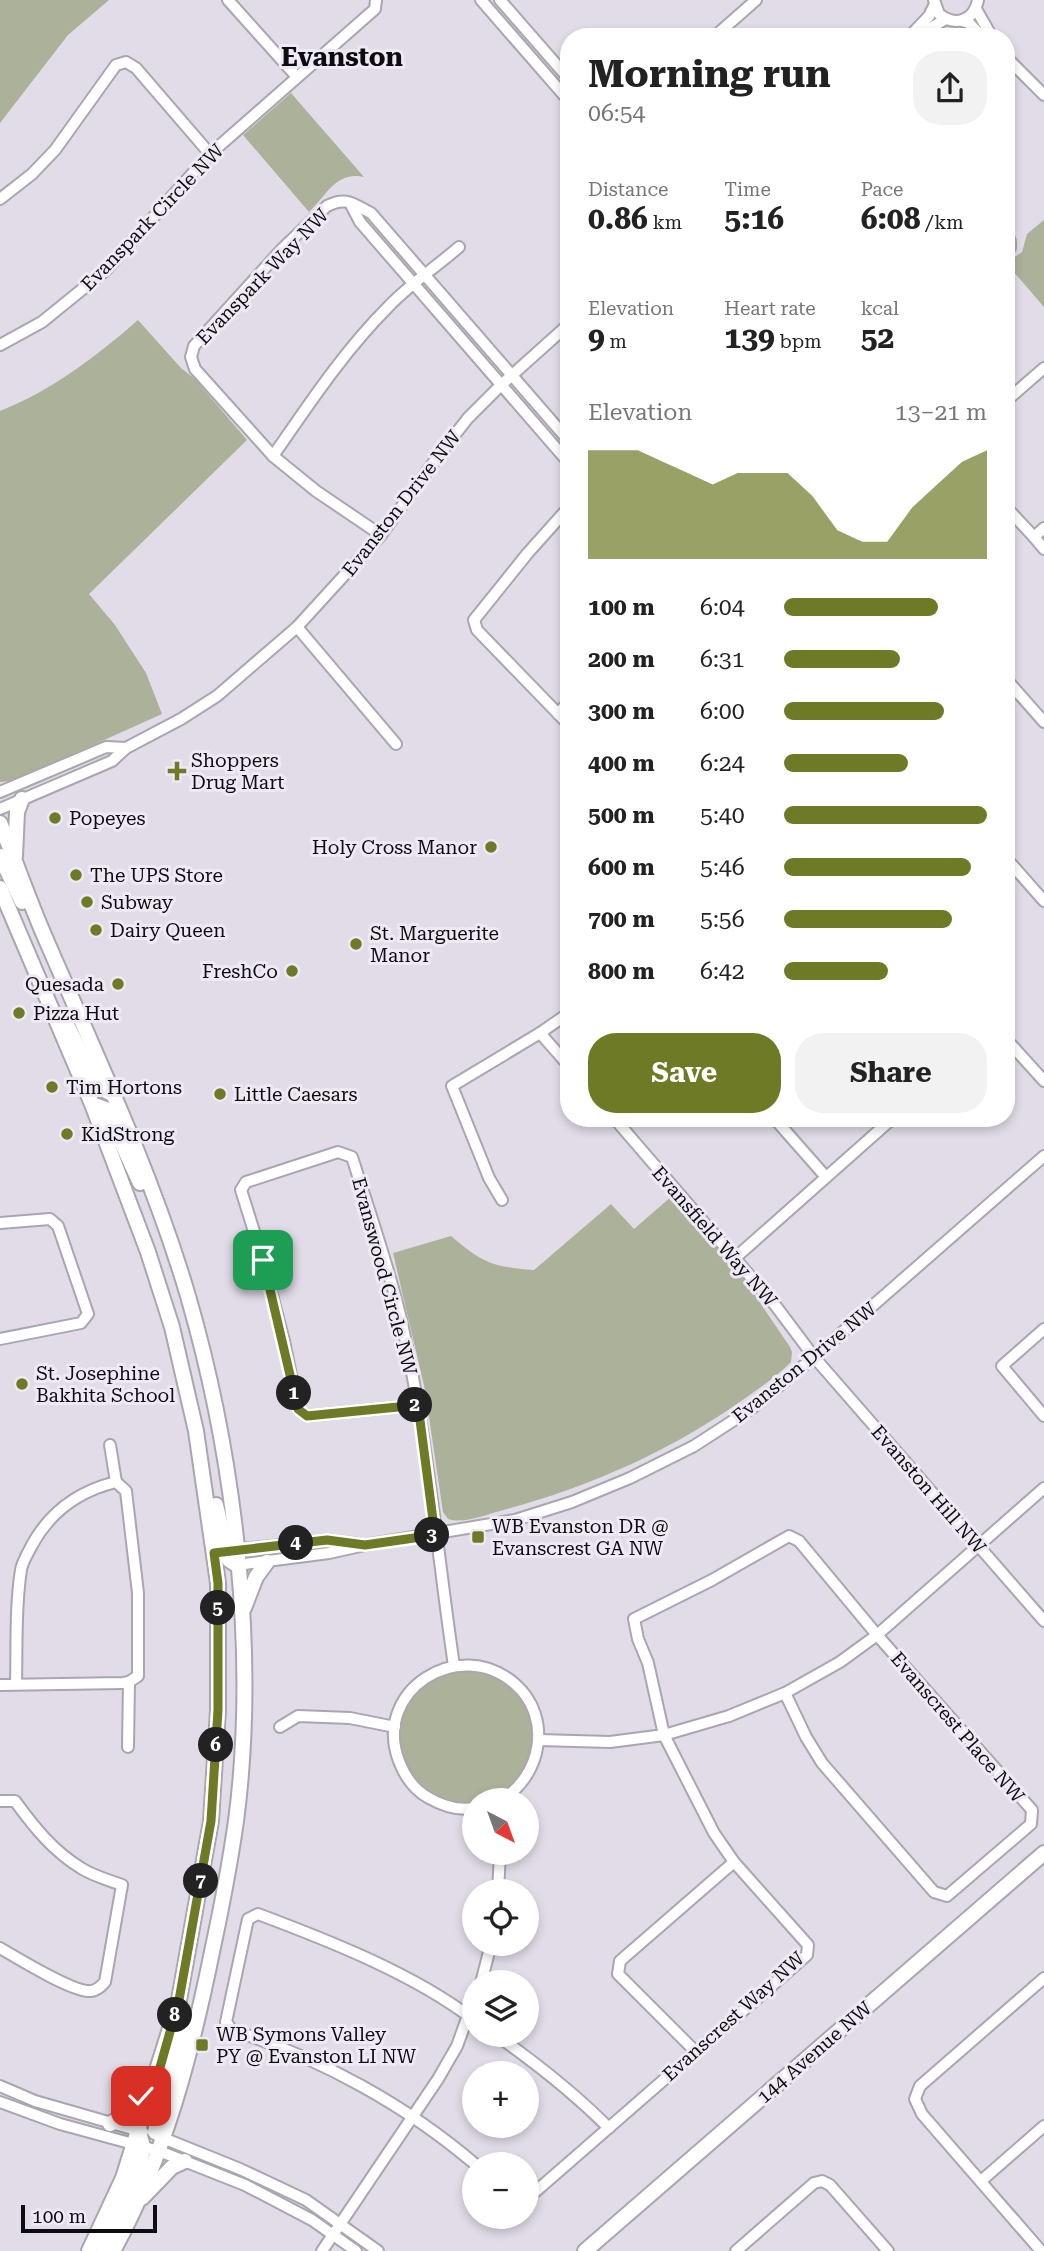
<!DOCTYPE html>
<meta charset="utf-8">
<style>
:root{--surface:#fff;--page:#f2f2f2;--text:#222;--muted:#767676;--accent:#6e7a26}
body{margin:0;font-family:"Roboto Serif",serif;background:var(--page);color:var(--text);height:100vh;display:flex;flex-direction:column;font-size:26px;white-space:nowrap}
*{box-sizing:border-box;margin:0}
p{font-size:23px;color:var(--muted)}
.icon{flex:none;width:38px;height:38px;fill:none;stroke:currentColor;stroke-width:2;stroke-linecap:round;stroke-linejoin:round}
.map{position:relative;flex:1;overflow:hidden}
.details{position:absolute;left:560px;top:28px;width:455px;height:1099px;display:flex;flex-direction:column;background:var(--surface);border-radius:28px;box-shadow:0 4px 10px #0003}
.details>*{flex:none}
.needle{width:46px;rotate:139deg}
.fabs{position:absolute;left:462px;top:1788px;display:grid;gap:14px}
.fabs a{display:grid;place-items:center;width:77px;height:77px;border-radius:50%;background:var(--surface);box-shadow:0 4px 10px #0003;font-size:35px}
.scale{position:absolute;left:21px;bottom:18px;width:136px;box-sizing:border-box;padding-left:7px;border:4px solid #0e0c10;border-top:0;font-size:19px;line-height:24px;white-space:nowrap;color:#0e0c10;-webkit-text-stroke:5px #efe9f5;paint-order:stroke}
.pin{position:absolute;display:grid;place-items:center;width:60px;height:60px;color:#fff;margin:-30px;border-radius:14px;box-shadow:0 4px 10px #0006}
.km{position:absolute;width:35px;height:35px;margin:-18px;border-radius:50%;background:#222;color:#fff;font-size:19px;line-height:35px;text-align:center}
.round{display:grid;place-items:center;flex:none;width:74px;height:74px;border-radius:28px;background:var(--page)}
.headline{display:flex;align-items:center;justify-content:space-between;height:119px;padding:0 28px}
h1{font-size:38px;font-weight:700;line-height:52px}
.metrics{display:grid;grid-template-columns:repeat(3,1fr);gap:10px;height:119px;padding:7px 28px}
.metrics div{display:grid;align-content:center}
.metrics b{font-size:30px;font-weight:700}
.metrics small{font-size:19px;font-weight:400}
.metrics p{font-size:19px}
.chart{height:196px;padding:14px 28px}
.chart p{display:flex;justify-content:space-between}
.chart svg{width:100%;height:126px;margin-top:7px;fill:var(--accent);opacity:.7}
.cta{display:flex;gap:14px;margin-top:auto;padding:14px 28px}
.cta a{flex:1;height:80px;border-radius:28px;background:var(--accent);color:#fff;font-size:28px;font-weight:700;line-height:80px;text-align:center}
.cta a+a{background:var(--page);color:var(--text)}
ul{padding:0 28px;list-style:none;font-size:23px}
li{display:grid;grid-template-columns:112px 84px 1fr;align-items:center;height:52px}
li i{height:18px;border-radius:9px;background:var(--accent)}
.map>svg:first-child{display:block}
.green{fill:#acb299}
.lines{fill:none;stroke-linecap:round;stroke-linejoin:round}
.minor-casing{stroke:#aba5b0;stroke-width:14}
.major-casing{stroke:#aba5b0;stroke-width:18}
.minor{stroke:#fff;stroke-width:10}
.major{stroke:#fff;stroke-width:14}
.route-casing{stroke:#fff;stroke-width:14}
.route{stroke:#6e7a26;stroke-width:9}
.poi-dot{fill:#6e7a26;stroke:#efe9f5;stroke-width:2.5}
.labels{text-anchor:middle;stroke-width:6;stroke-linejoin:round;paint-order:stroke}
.street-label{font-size:19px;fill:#0e0c10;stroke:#efe9f5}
.poi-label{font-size:19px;fill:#0e0c10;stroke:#efe9f5;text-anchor:start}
.district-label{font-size:26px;font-weight:bold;fill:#0e0c10;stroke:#efe9f5}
</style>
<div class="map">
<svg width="1044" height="2251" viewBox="0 0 1044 2251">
<rect width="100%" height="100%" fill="#e2dce8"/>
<g class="green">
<polygon points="0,0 109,0 68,35 0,123"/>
<path d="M291,93L364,177C336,171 327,195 309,212L243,135Z"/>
<polygon points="1044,220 1044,307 1006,263 1022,252 1027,234"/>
<path d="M138,320L181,368L195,379L247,440L89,594L115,625L146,673L162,714L13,781L0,782V411C51,391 97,356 138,320Z"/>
<path d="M672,1196L746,1282L790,1347L792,1352L791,1362C777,1376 760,1388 744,1399C671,1451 587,1488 500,1511C485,1515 463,1524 448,1519L443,1512L425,1390L393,1253L451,1236C483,1263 492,1267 534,1270L611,1204L634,1229Z"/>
<circle cx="467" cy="1737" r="67"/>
</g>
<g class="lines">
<defs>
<g id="minor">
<polyline points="228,0 297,77"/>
<polyline points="481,0 569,101"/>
<polyline points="500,0 569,79"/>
<path d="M934,0L939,14C955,27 974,21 978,0"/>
<polyline points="976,9 992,37"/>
<polyline points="962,21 969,23 982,37"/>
<polyline points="714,37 756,0"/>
<polyline points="909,37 929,16 934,6"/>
<polyline points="915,37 946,19"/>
<polyline points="1006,57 1044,95"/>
<polyline points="0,199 32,174 55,150 116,65 126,62 136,68 210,154"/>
<polyline points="350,203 360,222 569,463"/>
<polyline points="1006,234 1010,241 1010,248 1006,251"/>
<polyline points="0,345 42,322 106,270 210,154 375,9 376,0"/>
<polyline points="1006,401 1044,368"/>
<path d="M273,456C309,404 344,351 389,306C410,284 436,267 459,247"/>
<polyline points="569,507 527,554 474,620 477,630 569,725"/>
<polyline points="1006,507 1034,537 1044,528"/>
<path d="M381,535L316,491L273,456L195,369L191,357L194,346L283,248L327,206C346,196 353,204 371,213L569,441"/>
<polyline points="1034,537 1044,549"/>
<polyline points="297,627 396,744"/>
<polyline points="1006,679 1044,722"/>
<polyline points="558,714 569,701"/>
<polyline points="0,792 106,747 126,748"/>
<polyline points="0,809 112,761 126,748 181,719 217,696 297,627 381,535 439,455 468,418 501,385 569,324"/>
<polyline points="1006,858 1044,901"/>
<polyline points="569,1013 540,1033 569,1066"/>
<polyline points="1006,1039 1044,1081"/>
<polyline points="614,1118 775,1305 814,1357 1044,1621"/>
<polyline points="774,1118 826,1177"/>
<polyline points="502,1200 489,1178 452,1086 540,1033"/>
<polyline points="0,1223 50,1219 58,1226 88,1314 81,1323 0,1339"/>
<polyline points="735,1258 893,1118"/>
<polyline points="1044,1329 1002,1366 1044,1416"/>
<path d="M418,1405L307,1416L298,1409L284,1341L263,1260L241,1190L246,1182L338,1152L352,1157C369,1211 388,1264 401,1319C427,1433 437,1550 454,1666"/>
<polyline points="110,1445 116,1482"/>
<polyline points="232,1550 327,1540 359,1544"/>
<polyline points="237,1565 329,1553 365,1545 515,1520 572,1502 630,1478 694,1446 751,1409 814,1357 1044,1156"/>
<path d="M0,1685L123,1683L129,1682L138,1676V1593L126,1491L116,1482C79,1491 50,1512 32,1545C28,1553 22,1562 21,1570C15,1607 17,1647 16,1684"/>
<polyline points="280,1727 298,1716 350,1718 395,1727"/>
<polyline points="539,1740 610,1742 664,1735 729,1716 785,1693 840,1662 877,1635 1044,1488"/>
<polyline points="128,1747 129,1682"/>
<path d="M0,1801H15C34,1827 53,1851 81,1868C93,1876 109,1880 122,1885L105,1982C101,1986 98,1990 91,1991C74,1993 17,1958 0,1948"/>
<path d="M474,1808C458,1811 443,1806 429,1798C414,1790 405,1777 399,1761C372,1691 459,1635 515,1684C553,1717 542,1778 499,1801"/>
<polyline points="498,1892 500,1853"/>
<polyline points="481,1983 491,1944"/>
<path d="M474,2020C414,1974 330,1941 258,1914L248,1919L226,2022L232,2030C320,2058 406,2105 476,2165"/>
<path d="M496,2035C536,2063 575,2094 609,2128"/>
<polyline points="696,2052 618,1974 620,1961 734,1862"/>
<polyline points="0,2086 35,2101 143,2132"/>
<polyline points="0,2102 60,2124 159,2151 245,2185 312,2220 356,2251"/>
<polyline points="158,2136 240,2169 306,2200 378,2251"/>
<polyline points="981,2181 1044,2126"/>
<polyline points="527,2199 807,1955 808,1945 734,1862 714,1833 664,1735 648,1663 638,1639 634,1619 712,1580 789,1536 799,1541 877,1635 1032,1810 1031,1824 947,1896 934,1892 822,1763 806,1737 785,1693"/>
<polyline points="322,2251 438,2079 457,2046 474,1999"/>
<polyline points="736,2251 814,2183 822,2181 830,2185 888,2251"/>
<polyline points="1041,2251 922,2114 915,2099 920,2086 1044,1978"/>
</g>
<g id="major">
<path d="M0,823C15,860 28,898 44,935C95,1053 151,1171 188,1296C235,1458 258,1653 236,1821C230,1863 222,1905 213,1947C192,2051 165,2157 113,2251"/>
<polyline points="0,856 22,902"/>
<polyline points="15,856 17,812 22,799"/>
<polyline points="0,888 92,1104 148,1252 172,1327 196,1431 218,1583 218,1710 211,1821 179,2000 123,2178 89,2251"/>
<polyline points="67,1025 95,1081 100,1088 114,1095"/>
<polyline points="92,1104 106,1109 140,1183"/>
<polyline points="216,1505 229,1560 235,1564"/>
<polyline points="244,1608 256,1577 267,1562"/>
<polyline points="110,2124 127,2113 150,2083"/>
<polyline points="155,2132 181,2031 180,2012"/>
<polyline points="142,2198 172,2167 185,2161"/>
<polyline points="104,2251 140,2166 143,2147 139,2132"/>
<polyline points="585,2251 1044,1853"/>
</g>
</defs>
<use href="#minor" class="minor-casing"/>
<use href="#major" class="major-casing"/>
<use href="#minor" class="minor"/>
<use href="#major" class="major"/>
</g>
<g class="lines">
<defs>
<polyline id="route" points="141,2096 159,2071 179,2000 211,1821 218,1710 218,1583 214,1553 327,1540 365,1545 435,1535 418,1405 307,1416 298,1409 263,1260"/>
</defs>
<use href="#route" class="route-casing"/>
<use href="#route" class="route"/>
</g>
<g class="poi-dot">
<path d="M173.5 760.5h7v7h7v7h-7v7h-7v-7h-7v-7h7z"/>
<circle cx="55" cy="818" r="7"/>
<circle cx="491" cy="847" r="7"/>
<circle cx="76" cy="875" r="7"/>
<circle cx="87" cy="902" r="7"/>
<circle cx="96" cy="930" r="7"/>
<circle cx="356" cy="944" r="7"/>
<circle cx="292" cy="971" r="7"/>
<circle cx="118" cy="984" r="7"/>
<circle cx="19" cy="1013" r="7"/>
<circle cx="52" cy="1087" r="7"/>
<circle cx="220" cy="1094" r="7"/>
<circle cx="67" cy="1134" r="7"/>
<circle cx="22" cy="1384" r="7"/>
<rect x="471" y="1530" width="14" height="14" rx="3.5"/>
<rect x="195" y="2038" width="14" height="14" rx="3.5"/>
</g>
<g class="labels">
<g class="street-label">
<text transform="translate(152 217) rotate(-46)" y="7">Evanspark Circle NW</text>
<text transform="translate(262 276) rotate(-46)" y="7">Evanspark Way NW</text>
<text transform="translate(401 503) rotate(-52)" y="7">Evanston Drive NW</text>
<text transform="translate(715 1236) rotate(49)" y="7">Evansfield Way NW</text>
<text transform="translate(385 1276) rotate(75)" y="7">Evanswood Circle NW</text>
<text transform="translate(804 1362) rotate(-39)" y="7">Evanston Drive NW</text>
<text transform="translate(929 1489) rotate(49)" y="7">Evanston Hill NW</text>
<text transform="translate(958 1727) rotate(49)" y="7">Evanscrest Place NW</text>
<text transform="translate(733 2016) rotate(-42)" y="7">Evanscrest Way NW</text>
<text transform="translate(814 2052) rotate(-41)" y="7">144 Avenue NW</text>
</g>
<g class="poi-label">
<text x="191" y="767">Shoppers<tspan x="191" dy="22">Drug Mart</tspan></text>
<text x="69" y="825">Popeyes</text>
<text x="477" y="854" text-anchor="end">Holy Cross Manor</text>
<text x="90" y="882">The UPS Store</text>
<text x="101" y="909">Subway</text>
<text x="110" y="937">Dairy Queen</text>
<text x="370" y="940">St. Marguerite<tspan x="370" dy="22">Manor</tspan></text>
<text x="278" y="978" text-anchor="end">FreshCo</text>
<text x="104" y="991" text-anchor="end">Quesada</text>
<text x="33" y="1020">Pizza Hut</text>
<text x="66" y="1094">Tim Hortons</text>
<text x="234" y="1101">Little Caesars</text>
<text x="81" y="1141">KidStrong</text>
<text x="36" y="1380">St. Josephine<tspan x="36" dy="22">Bakhita School</tspan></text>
<text x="492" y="1533">WB Evanston DR @<tspan x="492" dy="22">Evanscrest GA NW</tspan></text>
<text x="216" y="2041">WB Symons Valley<tspan x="216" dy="22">PY @ Evanston LI NW</tspan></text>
</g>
<g class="district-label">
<text x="342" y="66">Evanston</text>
</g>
</g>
</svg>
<div class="fabs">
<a><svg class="needle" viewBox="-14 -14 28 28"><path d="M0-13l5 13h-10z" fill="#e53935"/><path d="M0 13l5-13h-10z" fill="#767676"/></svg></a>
<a><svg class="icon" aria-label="locate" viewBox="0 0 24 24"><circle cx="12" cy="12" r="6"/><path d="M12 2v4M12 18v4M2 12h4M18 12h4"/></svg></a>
<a><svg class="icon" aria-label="layers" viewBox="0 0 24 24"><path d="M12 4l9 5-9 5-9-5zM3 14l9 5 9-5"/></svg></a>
<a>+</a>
<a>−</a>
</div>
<div class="scale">100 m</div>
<div class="pin" style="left:263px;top:1260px;background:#1e9e55"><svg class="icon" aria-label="arrive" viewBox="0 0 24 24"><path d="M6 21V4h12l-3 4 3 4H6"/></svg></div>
<div class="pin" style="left:141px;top:2096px;background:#d93025"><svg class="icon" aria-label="check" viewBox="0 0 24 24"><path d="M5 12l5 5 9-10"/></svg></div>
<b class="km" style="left:294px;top:1393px">1</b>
<b class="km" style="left:415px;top:1405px">2</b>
<b class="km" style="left:432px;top:1535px">3</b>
<b class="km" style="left:296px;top:1543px">4</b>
<b class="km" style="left:218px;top:1608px">5</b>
<b class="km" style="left:216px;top:1745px">6</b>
<b class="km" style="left:201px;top:1881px">7</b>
<b class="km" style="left:175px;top:2015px">8</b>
<section class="details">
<div class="headline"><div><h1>Morning run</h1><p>06:54</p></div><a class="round"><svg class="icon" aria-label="share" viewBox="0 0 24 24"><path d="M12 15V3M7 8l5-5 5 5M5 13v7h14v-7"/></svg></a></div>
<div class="metrics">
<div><p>Distance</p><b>0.86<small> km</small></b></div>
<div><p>Time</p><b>5:16</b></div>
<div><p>Pace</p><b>6:08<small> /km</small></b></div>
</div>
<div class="metrics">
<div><p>Elevation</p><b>9<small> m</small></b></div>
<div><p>Heart rate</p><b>139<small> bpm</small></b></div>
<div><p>kcal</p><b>52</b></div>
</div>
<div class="chart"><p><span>Elevation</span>13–21 m</p>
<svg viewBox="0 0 160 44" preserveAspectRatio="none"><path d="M0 44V6L10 6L20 6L30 10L40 14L50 18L60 14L70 14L80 14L90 22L100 34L110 38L120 38L130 26L140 18L150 10L160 6V44z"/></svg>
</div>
<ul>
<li><b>100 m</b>6:04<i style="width:76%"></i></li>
<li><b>200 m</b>6:31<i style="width:57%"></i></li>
<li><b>300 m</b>6:00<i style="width:79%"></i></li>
<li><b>400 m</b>6:24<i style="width:61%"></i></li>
<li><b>500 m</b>5:40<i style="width:100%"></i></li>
<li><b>600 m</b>5:46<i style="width:92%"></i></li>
<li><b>700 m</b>5:56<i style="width:83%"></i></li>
<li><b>800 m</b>6:42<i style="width:51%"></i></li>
</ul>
<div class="cta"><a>Save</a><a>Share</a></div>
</section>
</div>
